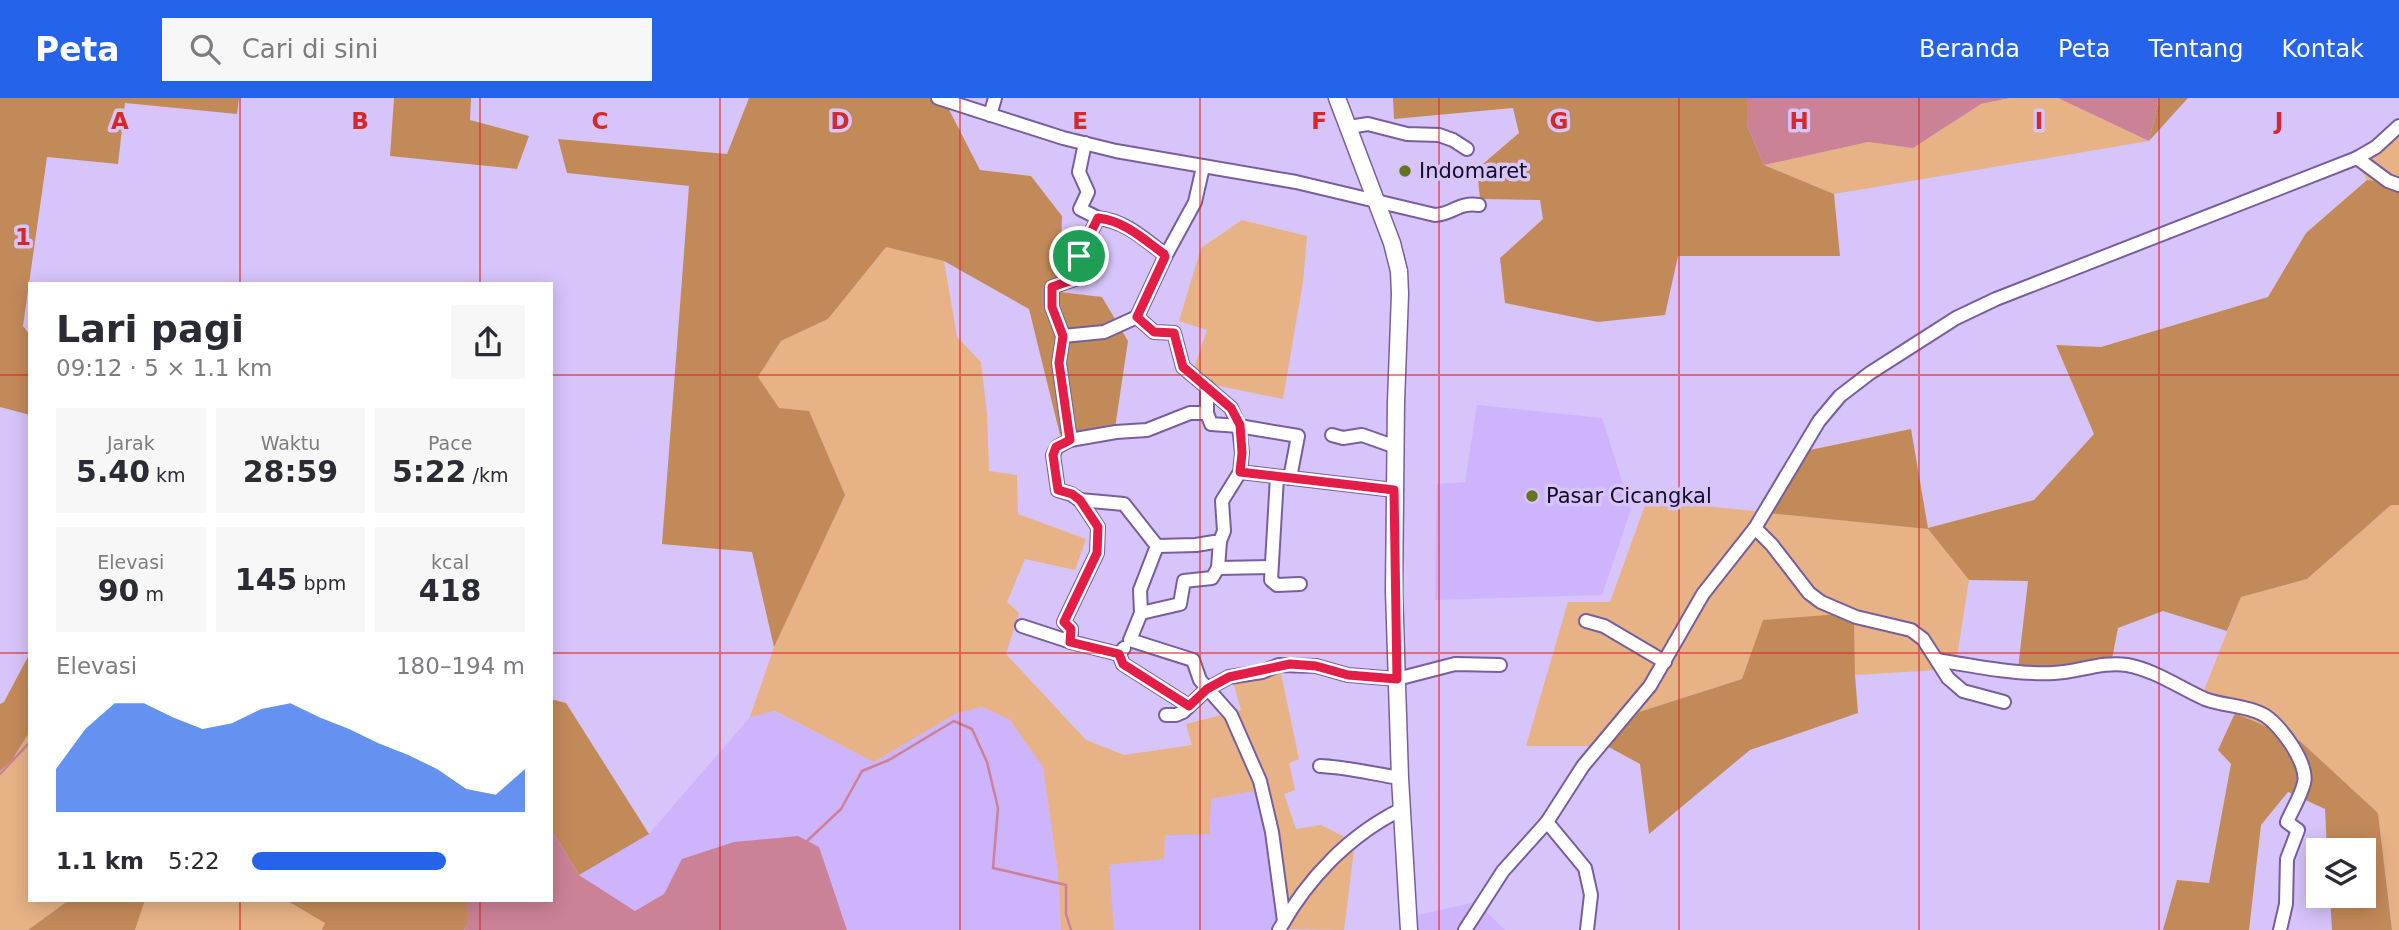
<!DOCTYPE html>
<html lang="id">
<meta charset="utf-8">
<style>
:root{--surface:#fff;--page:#f7f7f7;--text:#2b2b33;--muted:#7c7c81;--accent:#2563eb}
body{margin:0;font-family:"DejaVu Sans",sans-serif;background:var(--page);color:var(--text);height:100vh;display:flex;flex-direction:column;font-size:26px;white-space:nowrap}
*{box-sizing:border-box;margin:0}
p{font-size:23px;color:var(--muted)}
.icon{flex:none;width:38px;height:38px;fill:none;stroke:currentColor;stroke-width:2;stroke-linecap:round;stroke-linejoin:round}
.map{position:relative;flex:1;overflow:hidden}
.drawer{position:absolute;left:28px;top:184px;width:525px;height:620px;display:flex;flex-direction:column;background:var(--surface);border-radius:0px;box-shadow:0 4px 18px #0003}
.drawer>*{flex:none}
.tools{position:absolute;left:2306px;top:740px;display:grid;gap:14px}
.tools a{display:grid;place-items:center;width:70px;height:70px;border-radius:0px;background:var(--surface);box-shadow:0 4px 18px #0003;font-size:35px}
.pin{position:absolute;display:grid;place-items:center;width:60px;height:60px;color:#fff;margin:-30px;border:4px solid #fff;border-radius:50%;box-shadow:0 2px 7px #0007}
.round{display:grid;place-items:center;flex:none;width:74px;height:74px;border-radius:0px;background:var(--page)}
.overview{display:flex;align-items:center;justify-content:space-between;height:119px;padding:0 28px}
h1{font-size:38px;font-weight:700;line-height:52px}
.figures{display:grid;grid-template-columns:repeat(3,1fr);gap:10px;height:119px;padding:7px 28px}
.figures div{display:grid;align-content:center;border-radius:0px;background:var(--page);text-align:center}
.figures b{font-size:30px;font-weight:700}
.figures small{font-size:19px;font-weight:400}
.figures p{font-size:19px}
.chart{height:196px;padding:14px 28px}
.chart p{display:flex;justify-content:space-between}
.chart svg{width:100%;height:126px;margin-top:7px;fill:var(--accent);opacity:.7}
ul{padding:0 28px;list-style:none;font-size:23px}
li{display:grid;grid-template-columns:112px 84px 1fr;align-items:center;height:52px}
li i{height:18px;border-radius:9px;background:var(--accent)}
header{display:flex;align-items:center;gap:42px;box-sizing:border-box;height:98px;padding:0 35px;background:var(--accent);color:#fff}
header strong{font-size:33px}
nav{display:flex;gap:38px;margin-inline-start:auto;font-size:24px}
.search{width:490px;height:63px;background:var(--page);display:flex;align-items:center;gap:18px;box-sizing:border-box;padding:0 24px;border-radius:0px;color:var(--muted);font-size:26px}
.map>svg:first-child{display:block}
.built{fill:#ceb3fd}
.green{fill:#e6b286}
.forest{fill:#c38a59}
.water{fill:#cb8196}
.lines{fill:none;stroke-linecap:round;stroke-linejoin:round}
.stream{stroke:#cb8196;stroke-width:2.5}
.minor-casing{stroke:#775f9c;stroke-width:16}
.major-casing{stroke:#775f9c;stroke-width:19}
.minor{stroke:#fff;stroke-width:12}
.major{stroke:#fff;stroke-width:16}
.route-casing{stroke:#fff;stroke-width:14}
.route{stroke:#e11d48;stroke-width:9}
.grid{fill:none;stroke:#d62828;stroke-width:2;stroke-opacity:0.55}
.poi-dot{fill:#637523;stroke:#d7c4fa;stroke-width:2.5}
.labels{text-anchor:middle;stroke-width:7;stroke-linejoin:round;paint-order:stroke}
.poi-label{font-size:21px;fill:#150b22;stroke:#d7c4fa;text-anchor:start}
.grid-label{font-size:23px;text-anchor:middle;font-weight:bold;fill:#d62828;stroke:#d7c4fa;stroke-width:7;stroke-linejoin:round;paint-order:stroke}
</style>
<header>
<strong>Peta</strong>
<div class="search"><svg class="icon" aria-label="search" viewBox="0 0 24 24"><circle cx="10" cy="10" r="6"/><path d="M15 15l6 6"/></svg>Cari di sini</div>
<nav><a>Beranda</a><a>Peta</a><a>Tentang</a><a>Kontak</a></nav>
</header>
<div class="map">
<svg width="2399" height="832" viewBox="0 0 2399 832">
<rect width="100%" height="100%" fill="#d7c4fa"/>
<g class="built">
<polygon points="1477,307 1602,320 1631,411 1602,497 1435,502 1437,386 1465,384"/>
<polygon points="983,609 1010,622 1043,669 1058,775 1061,832 847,832 842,816 683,761 664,796 635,813 579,777 649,736 750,619 774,613 874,664 957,615"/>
<polygon points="1263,691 1275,733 1276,832 1114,832 1108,767 1164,761 1165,737 1211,701"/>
<polygon points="1476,804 1505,832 1405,832 1405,820"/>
</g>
<g class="green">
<polygon points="2010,0 2058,0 2149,43 1834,96 1764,67 1868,44 1913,50 1981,6"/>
<polygon points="2399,23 2399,85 2367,82 2354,59"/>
<polygon points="1242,122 1307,138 1303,184 1283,301 1190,282 1207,232 1179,223 1201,150"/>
<polygon points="886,148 944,163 957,239 981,264 987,316 989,373 1017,377 1018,416 1086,441 1075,472 1025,461 1007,504 1019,515 1006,556 1086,642 1124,657 1192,647 1186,626 1241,612 1233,584 1279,566 1299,661 1289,665 1295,692 1284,696 1296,731 1321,727 1355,744 1344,832 1277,831 1275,733 1263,691 1211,701 1209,736 1165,737 1164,761 1109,767 1114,832 1061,832 1058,775 1043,669 1010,622 983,609 957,615 874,664 775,613 750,619 774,549 779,311 758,279 781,243 828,221"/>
<polygon points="1647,402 1928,431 1969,482 1955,571 1855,577 1854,515 1742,581 1639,614 1607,648 1526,648 1568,504 1610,504"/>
<polygon points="2391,407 2399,407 2399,832 2392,832 2378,715 2300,643 2201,600 2241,499 2307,481"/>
<polygon points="30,633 30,802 69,802 28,832 0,832 0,673 12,662"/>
<polygon points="145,802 286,802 326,825 322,832 135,832"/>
</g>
<g class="forest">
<polygon points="0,0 239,0 237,16 125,5 118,66 47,59 23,228 30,237 30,317 0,309"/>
<polygon points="394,0 471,0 470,22 529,38 517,71 390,58"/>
<polygon points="749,0 943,0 980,72 1031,78 1062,118 1060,194 1102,199 1128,243 1115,330 1060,337 1029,211 944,163 886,149 828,221 781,243 758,279 779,310 809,313 845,397 774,549 752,454 662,446 689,88 567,75 558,41 727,56"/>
<polygon points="1393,0 1747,0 1747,27 1764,67 1834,96 1840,158 1678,158 1665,217 1598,224 1505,205 1500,160 1543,121 1540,102 1480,101 1477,71 1519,35 1513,10 1394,21"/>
<polygon points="2159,0 2188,0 2149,43"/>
<polygon points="2367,82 2399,85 2399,407 2391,407 2307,481 2241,499 2227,533 2163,513 2118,530 2111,566 2018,571 2028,483 1969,482 1928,431 1767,415 1805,353 1911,331 1928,430 2034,402 2094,336 2056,247 2101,249 2268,199 2306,135"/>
<polygon points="1854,515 1855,577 1858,615 1750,652 1649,736 1640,666 1607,648 1639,614 1742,581 1763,522"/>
<polygon points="30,555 30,633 12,662 0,673 0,606 4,604"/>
<polygon points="551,601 566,605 649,736 579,777 551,731"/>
<polygon points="2235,615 2300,643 2378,715 2392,832 2332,832 2330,798 2364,798 2364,752 2327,752 2325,711 2288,694 2261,727 2249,832 2163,832 2177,782 2209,785 2231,666 2218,652"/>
<polygon points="69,802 145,802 135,832 28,832"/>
<polygon points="286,802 467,802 467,828 464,832 322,832 325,825"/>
</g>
<g class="water">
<polygon points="1747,0 2010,0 1981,6 1913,50 1868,44 1764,67 1747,27"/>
<polygon points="2058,0 2159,0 2149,43"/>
<polygon points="551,731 579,777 635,813 664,796 682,761 734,744 798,738 819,749 847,832 464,832 467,828 467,802 551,802"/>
</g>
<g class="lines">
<g class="stream">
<polyline points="0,676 30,644"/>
<polyline points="806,744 841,711 862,673 889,662 954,623 972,631 987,664 998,710 993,770 1066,787 1066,816 1071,832"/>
</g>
<defs>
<g id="minor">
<path d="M938,0L1063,40L1116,53L1296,84L1435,117C1453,116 1458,104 1479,107"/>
<polyline points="990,17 995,0"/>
<polyline points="1349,29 1368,26 1407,36 1439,37 1453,42 1467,51"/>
<polyline points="1085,45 1079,74 1088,94 1080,111 1098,120 1079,158 1078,180 1052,189 1052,209 1063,238 1059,265 1070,342 1057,349 1053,357 1058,392 1071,396 1080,402 1124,406 1157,448 1140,492 1141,515 1130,542 1193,562 1200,582 1231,617 1260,683 1272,734 1284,823"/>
<polyline points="2357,60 2388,83 2399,87"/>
<path d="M1098,120C1125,123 1143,140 1164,156L1165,159L1137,219L1154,234L1174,235L1183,269L1231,310L1239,328L1242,355L1240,374L1222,403L1224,433L1220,443L1196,447L1157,448"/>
<polyline points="1165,159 1195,104 1203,69"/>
<polyline points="1063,238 1104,234 1137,219"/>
<polyline points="1207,289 1207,315 1211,326 1239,328 1298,338 1290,380"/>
<polyline points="1332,337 1343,340 1362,337 1396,349"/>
<polyline points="1070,342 1116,334 1147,332 1190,315 1207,315"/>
<polyline points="1240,374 1394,392"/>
<polyline points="1277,379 1271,482 1277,487 1300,486"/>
<polyline points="1080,402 1098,429 1097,455 1064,524 1071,531 1071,544 1119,556"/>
<polyline points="1755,430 1772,447 1809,495 1821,504 1856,519 1911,532 1923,541 1948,580 1963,593 2004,604"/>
<polyline points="1218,470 1271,469"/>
<polyline points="1141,515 1180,506 1184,483 1212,480 1218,470 1220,443"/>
<polyline points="1586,523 1604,528 1665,564"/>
<polyline points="1022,528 1071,544"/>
<polyline points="1124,550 1119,556 1123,566 1189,608"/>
<path d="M1937,562C1972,568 2019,577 2054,575C2078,574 2103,563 2127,567C2155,572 2180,590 2205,601C2223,608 2244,607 2262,616C2279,624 2309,666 2304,685C2301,698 2292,712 2287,724L2298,732L2287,761L2286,806L2280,832"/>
<polyline points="1166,617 1176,617 1183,614 1207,591 1229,579 1262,574 1279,567 1316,568 1348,577 1397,581 1455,566 1500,567"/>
<path d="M1320,668C1347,669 1373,676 1400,680"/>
<polyline points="1547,724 1585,770 1591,797 1587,832"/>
<path d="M1279,832C1307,781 1349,737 1402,711"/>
<polyline points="1465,832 1503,773 1547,724 1583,668 1650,588 1703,496 1755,430 1819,323 1840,298 1870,275 1956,220 1996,201 2357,60 2376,49 2399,28"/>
</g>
<polyline id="major" points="1337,0 1392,145 1399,173 1400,196 1396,304 1394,493 1400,680 1409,832"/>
</defs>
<use href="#minor" class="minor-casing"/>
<use href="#major" class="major-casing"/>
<use href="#minor" class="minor"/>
<use href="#major" class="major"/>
</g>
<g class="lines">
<defs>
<path id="route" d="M1098,120C1125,123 1143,141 1164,156L1165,159L1137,219L1154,234L1174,235L1183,269L1231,310L1240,327L1242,355L1240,374L1394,392L1397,581L1348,577L1316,568L1290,566L1229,579L1207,591L1189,608L1123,566L1119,556L1070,544L1071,531L1064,524L1097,455L1098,429L1080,402L1072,396L1058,392L1053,357L1056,349L1070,342L1059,265L1063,238L1052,209V189L1078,180L1079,158Z"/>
</defs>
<use href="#route" class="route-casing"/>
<use href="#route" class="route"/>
</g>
<path class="grid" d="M240,0V186M480,0V186M720,0V832M960,0V832M1200,0V832M1439,0V832M1679,0V832M1919,0V832M2159,0V832M0,277H30M551,277H2399M0,555H30M551,555H2399M240,802V832M480,802V832"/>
<g class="poi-dot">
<circle cx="1405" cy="73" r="7"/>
<circle cx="1532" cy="398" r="7"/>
</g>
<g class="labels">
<g class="poi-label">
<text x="1419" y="80">Indomaret</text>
<text x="1546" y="405">Pasar Cicangkal</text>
</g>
</g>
<g class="grid-label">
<text x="120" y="31">A</text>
<text x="360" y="31">B</text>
<text x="600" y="31">C</text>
<text x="840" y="31">D</text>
<text x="1080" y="31">E</text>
<text x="1319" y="31">F</text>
<text x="1559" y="31">G</text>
<text x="1799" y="31">H</text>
<text x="2039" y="31">I</text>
<text x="2279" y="31">J</text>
<text x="23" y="147">1</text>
</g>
</svg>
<div class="tools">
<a><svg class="icon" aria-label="layers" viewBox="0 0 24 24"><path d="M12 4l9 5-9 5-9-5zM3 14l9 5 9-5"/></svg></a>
</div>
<div class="pin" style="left:1079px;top:158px;background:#1e9e55"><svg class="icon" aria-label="arrive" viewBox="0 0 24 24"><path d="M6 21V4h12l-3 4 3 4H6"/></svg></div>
<section class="drawer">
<div class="overview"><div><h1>Lari pagi</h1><p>09:12 · 5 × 1.1 km</p></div><a class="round"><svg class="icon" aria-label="share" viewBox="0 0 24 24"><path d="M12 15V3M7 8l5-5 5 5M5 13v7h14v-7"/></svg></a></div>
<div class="figures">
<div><p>Jarak</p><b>5.40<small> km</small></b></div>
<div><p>Waktu</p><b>28:59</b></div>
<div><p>Pace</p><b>5:22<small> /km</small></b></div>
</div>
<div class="figures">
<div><p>Elevasi</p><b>90<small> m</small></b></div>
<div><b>145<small> bpm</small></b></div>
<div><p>kcal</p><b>418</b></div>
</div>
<div class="chart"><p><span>Elevasi</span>180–194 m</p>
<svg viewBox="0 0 160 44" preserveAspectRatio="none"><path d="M0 44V29L10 15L20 6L30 6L40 11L50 15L60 13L70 8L80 6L90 11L100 15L110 20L120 24L130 29L140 36L150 38L160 29V44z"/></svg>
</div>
<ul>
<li><b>1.1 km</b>5:22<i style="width:71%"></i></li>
</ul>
</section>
</div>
